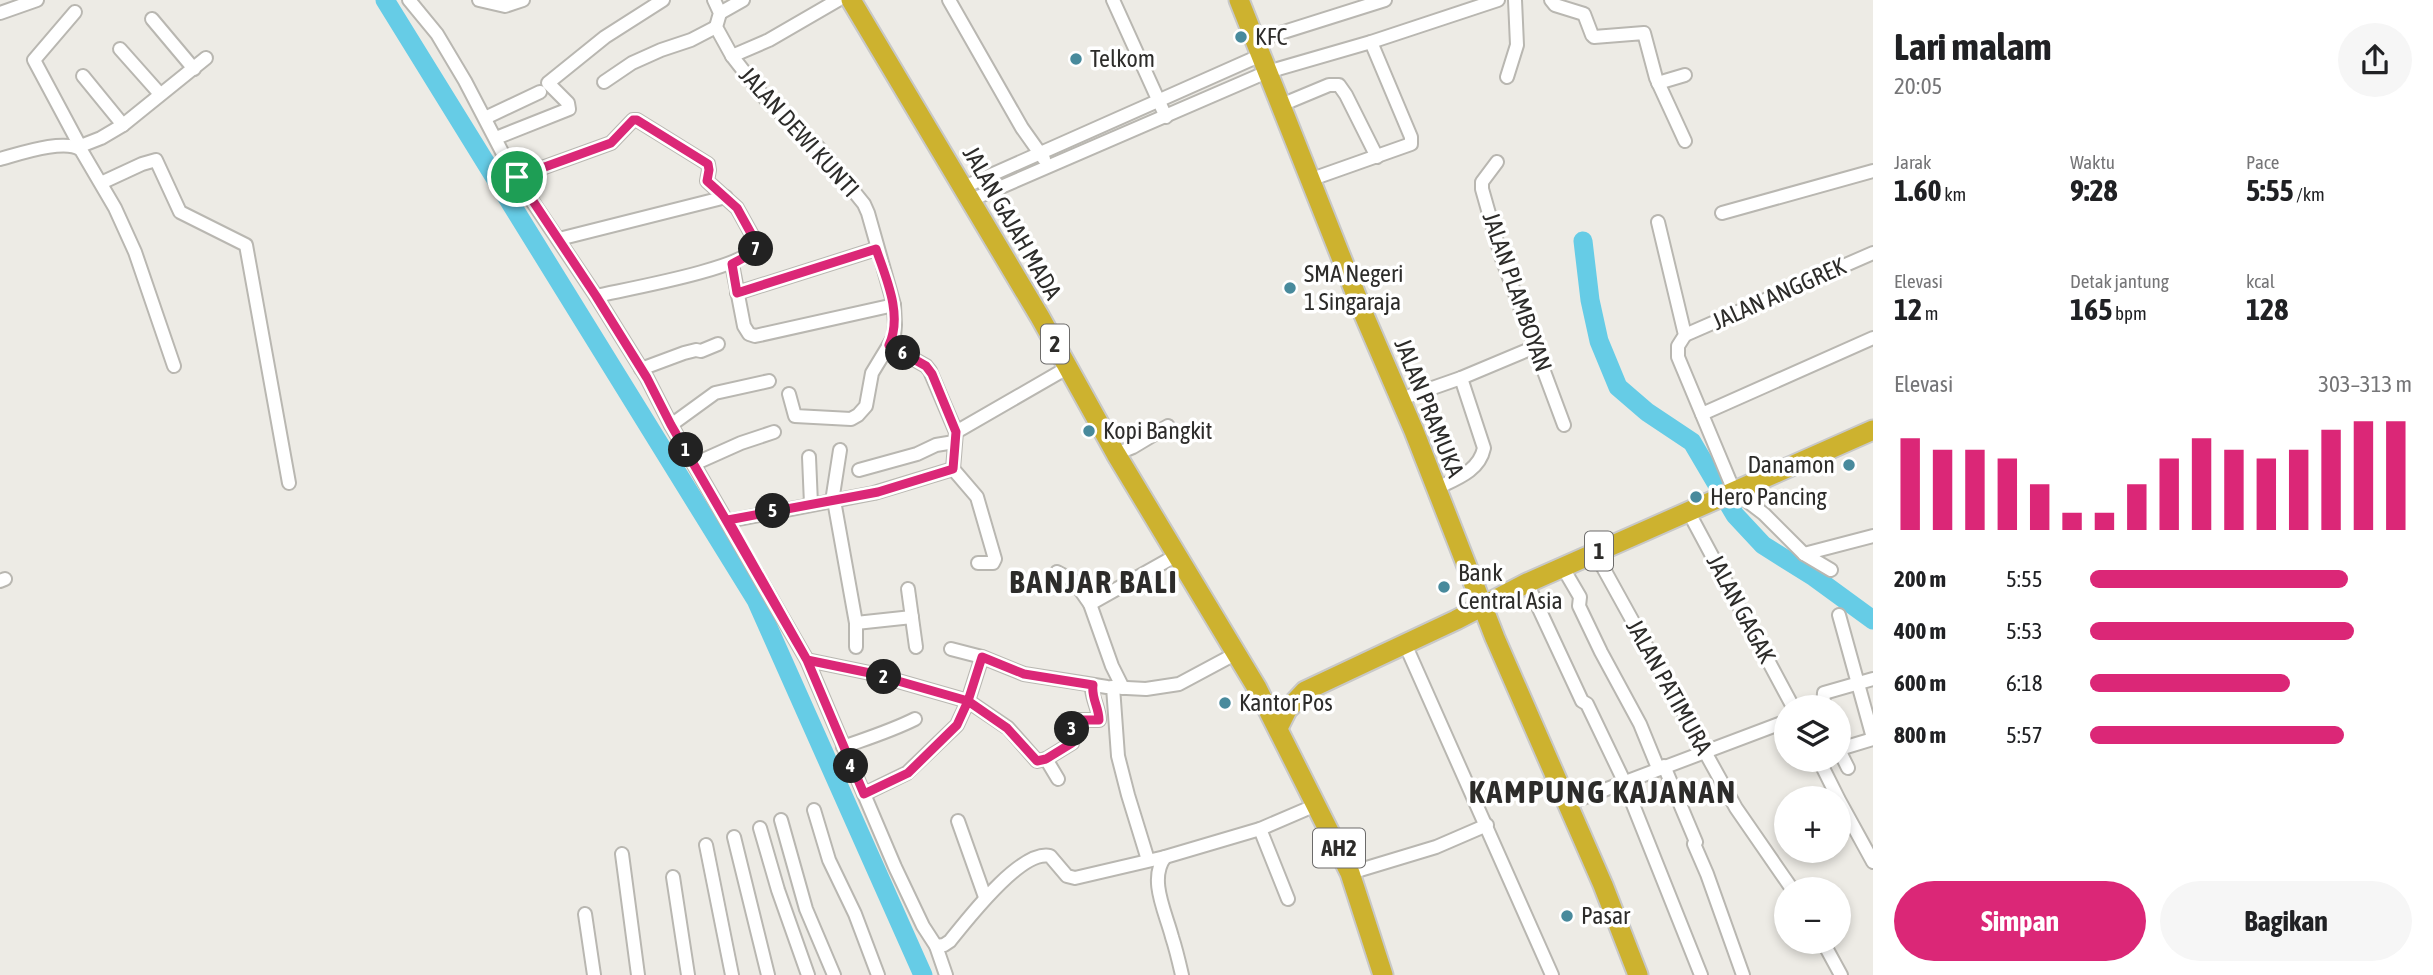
<!DOCTYPE html>
<html lang="id">
<meta charset="utf-8">
<style>
:root{--surface:#fff;--page:#f6f6f6;--text:#202124;--muted:#757577;--accent:#db2777}
body{margin:0;font-family:"Asap Condensed",sans-serif;background:var(--page);color:var(--text);height:100vh;display:flex;flex-direction:column;font-size:26px;white-space:nowrap}
*{box-sizing:border-box;margin:0}
p{font-size:23px;color:var(--muted)}
.icon{flex:none;width:38px;height:38px;fill:none;stroke:currentColor;stroke-width:2;stroke-linecap:round;stroke-linejoin:round}
.map{position:relative;flex:1;overflow:hidden}
.panel{display:flex;flex-direction:column;background:var(--surface);width:560px}
.panel>*{flex:none}
.controls{position:absolute;left:1774px;top:695px;display:grid;gap:14px}
.controls a{display:grid;place-items:center;width:77px;height:77px;border-radius:50%;background:var(--surface);box-shadow:0 4px 10px #0003;font-size:35px}
.pin{position:absolute;display:grid;place-items:center;width:60px;height:60px;color:#fff;margin:-30px;border:4px solid #fff;border-radius:50%;box-shadow:0 2px 7px #0007}
.km{position:absolute;width:35px;height:35px;margin:-18px;border-radius:50%;background:#222;color:#fff;font-size:19px;line-height:35px;text-align:center}
.round{display:grid;place-items:center;flex:none;width:74px;height:74px;border-radius:37px;background:var(--page)}
.head{display:flex;align-items:center;justify-content:space-between;height:119px;padding:0 21px}
h1{font-size:38px;font-weight:700;line-height:52px}
.metrics{display:grid;grid-template-columns:repeat(3,1fr);gap:10px;height:119px;padding:7px 21px}
.metrics div{display:grid;align-content:center}
.metrics b{font-size:30px;font-weight:700}
.metrics small{font-size:19px;font-weight:400}
.metrics p{font-size:19px}
.chart{height:196px;padding:14px 21px}
.chart p{display:flex;justify-content:space-between}
.chart svg{width:100%;height:126px;margin-top:7px;stroke:var(--accent);stroke-width:6}
.button{display:flex;gap:14px;margin-top:auto;padding:14px 21px}
.button a{flex:1;height:80px;border-radius:42px;background:var(--accent);color:#fff;font-size:28px;font-weight:700;line-height:80px;text-align:center}
.button a+a{background:var(--page);color:var(--text)}
ul{padding:0 21px;list-style:none;font-size:23px}
li{display:grid;grid-template-columns:112px 84px 1fr;align-items:center;height:52px}
li i{height:18px;border-radius:9px;background:var(--accent)}
main{display:flex;flex:1;min-height:0}
.map>svg:first-child{display:block}
.lines{fill:none;stroke-linecap:round;stroke-linejoin:round}
.river{stroke:#66cce6;stroke-width:19}
.minor-casing{stroke:#b9b7b1;stroke-width:16}
.highway-casing{stroke:#c8c8c8;stroke-width:23}
.minor{stroke:#fff;stroke-width:12}
.highway{stroke:#cdb22f;stroke-width:19}
.route-casing{stroke:#fff;stroke-width:14}
.route{stroke:#db2777;stroke-width:9}
.poi-dot{fill:#488a9c;stroke:#fff;stroke-width:2.5}
.labels{text-anchor:middle;stroke-width:7;stroke-linejoin:round;paint-order:stroke}
.shield{fill:#fff;stroke:#6c6b6a;stroke-width:2}
.shield-label{font-size:23px;font-weight:bold;fill:#2d2c2a}
.poi-label{font-size:24px;fill:#2d2c2a;stroke:#fff;text-anchor:start}
.street-label{font-size:24px;fill:#2d2c2a;stroke:#fff}
.district-label{font-size:32px;font-weight:bold;letter-spacing:2px;fill:#2d2c2a;stroke:#fff}
</style>
<main>
<div class="map">
<svg width="1873" height="975" viewBox="0 0 1873 975">
<rect width="100%" height="100%" fill="#edebe5"/>
<g class="lines">
<g class="river">
<polyline points="385,0 756,600 923,975"/>
<polyline points="1583,241 1590,300 1599,341 1618,387 1647,412 1692,442 1735,515 1763,545 1814,577 1873,620"/>
</g>
<defs>
<g id="minor">
<polyline points="409,0 437,34 465,81 512,171 596,296"/>
<polyline points="479,0 505,6 523,0"/>
<polyline points="714,0 720,13 716,27 732,56 768,102 818,147 864,204 868,213 894,305 895,325 894,336 889,345 872,373 866,406 858,415 851,419 795,416 789,394"/>
<polyline points="949,0 1022,128 1044,159"/>
<polyline points="1113,0 1166,117"/>
<polyline points="1551,0 1555,5 1584,14 1592,35 1594,37 1644,33 1656,78 1685,141"/>
<polyline points="75,12 34,60 80,146"/>
<polyline points="0,13 37,0"/>
<polyline points="720,13 743,0"/>
<polyline points="152,19 194,69"/>
<polyline points="1255,41 1385,0"/>
<polyline points="120,49 160,94"/>
<polyline points="732,56 769,40 838,0"/>
<polyline points="83,76 123,125"/>
<polyline points="1507,77 1517,45 1515,0"/>
<polyline points="604,82 632,63 661,50 691,40 716,27"/>
<polyline points="1658,83 1685,75"/>
<polyline points="1281,105 1329,85 1339,85 1346,95 1377,157"/>
<polyline points="485,118 540,92"/>
<polyline points="496,138 569,109 568,103 548,83 605,37 663,0"/>
<polyline points="78,147 101,138 123,125 206,58"/>
<path d="M0,159C19,154 65,138 81,150L115,208L135,252L174,366"/>
<polyline points="1497,162 1482,182 1482,189 1501,256 1564,425"/>
<path d="M517,177L611,143L633,120H637L708,164L709,170L707,181L737,208L758,246C744,269 626,289 596,296L647,378L671,425L807,660L895,867L923,926L936,946L946,975"/>
<polyline points="1312,179 1411,144 1411,137 1371,42"/>
<polyline points="101,183 142,164 156,160 180,212 246,245 289,483"/>
<polyline points="964,187 1259,56"/>
<polyline points="971,200 1267,72 1371,42 1498,0"/>
<polyline points="1722,213 1873,171"/>
<polyline points="1658,222 1685,335 1678,346 1678,357 1734,491 1764,514 1804,554 1831,570"/>
<polyline points="559,239 726,197"/>
<polyline points="732,264 744,326 749,334 755,336 894,305"/>
<polyline points="737,293 876,249"/>
<polyline points="1685,335 1873,253"/>
<polyline points="889,345 926,366 930,371 956,432"/>
<polyline points="641,369 684,353 696,350 701,351 718,344"/>
<polyline points="1401,399 1461,378 1535,347"/>
<polyline points="1702,414 1873,338"/>
<polyline points="671,425 715,393 769,381"/>
<polyline points="840,450 833,495 856,623 856,647"/>
<polyline points="1116,454 1133,447 1168,426"/>
<polyline points="809,457 811,504"/>
<polyline points="694,464 741,443 774,432"/>
<polyline points="953,469 956,432 1067,368"/>
<polyline points="953,469 977,497 995,559 993,563 978,563"/>
<polyline points="859,470 917,454 936,445 954,442"/>
<path d="M1435,489C1455,479 1479,472 1484,448L1461,378"/>
<polyline points="1688,511 1793,707"/>
<polyline points="728,521 874,493 953,469"/>
<polyline points="1595,553 1736,808 1792,889"/>
<polyline points="1804,554 1873,536"/>
<polyline points="1563,568 1580,597 1579,606 1601,652 1640,724 1658,768"/>
<polyline points="1057,572 1074,581 1090,604 1112,666 1123,688"/>
<polyline points="0,581 5,579"/>
<polyline points="1527,583 1582,701 1587,704 1622,777 1701,975"/>
<polyline points="908,589 916,647"/>
<polyline points="1090,604 1177,555"/>
<polyline points="1839,615 1873,738"/>
<polyline points="856,623 912,617"/>
<polyline points="1405,644 1552,975"/>
<polyline points="951,649 982,657 1024,674 1107,687 1146,689 1179,684 1235,654"/>
<polyline points="807,660 870,673 968,701 1008,728 1037,761 1046,759 1058,779"/>
<polyline points="1113,687 1118,756 1128,795 1148,860"/>
<polyline points="1823,707 1824,693 1873,679"/>
<path d="M843,747C868,738 891,731 915,719"/>
<path d="M1046,759L1072,743V720H1099C1099,707 1091,698 1092,685"/>
<polyline points="1819,760 1838,798"/>
<polyline points="1664,766 1696,842 1694,844 1707,874 1743,975"/>
<polyline points="1848,768 1841,754 1843,748 1873,739"/>
<polyline points="864,794 907,773 957,725 968,701 982,657"/>
<polyline points="1839,800 1873,862"/>
<polyline points="1567,804 1787,721"/>
<polyline points="814,810 829,860 855,914 878,975"/>
<polyline points="781,820 806,909 834,975"/>
<polyline points="958,821 985,897"/>
<polyline points="760,828 778,890 808,975"/>
<polyline points="1260,829 1288,899"/>
<polyline points="734,837 768,975"/>
<polyline points="706,845 732,975"/>
<polyline points="622,854 638,975"/>
<path d="M1165,857C1148,879 1166,913 1172,937C1176,949 1179,962 1182,975"/>
<polyline points="1350,873 1436,847 1487,825"/>
<polyline points="673,877 688,975"/>
<polyline points="585,914 594,975"/>
<polyline points="1823,942 1841,975"/>
<path d="M936,946L944,945L950,941C967,920 1021,849 1050,856L1067,876L1075,878L1165,857L1260,829L1316,805"/>
</g>
<g id="highway">
<polyline points="851,0 1040,317 1116,454 1257,688 1350,873 1383,975"/>
<polyline points="1239,0 1364,315 1414,431 1495,638 1603,885 1638,975"/>
<polyline points="1278,728 1287,710 1305,691 1456,620 1527,583 1873,430"/>
</g>
</defs>
<use href="#minor" class="minor-casing"/>
<use href="#highway" class="highway-casing"/>
<use href="#minor" class="minor"/>
<use href="#highway" class="highway"/>
</g>
<g class="lines">
<defs>
<path id="route" d="M517,177L596,296L647,378L671,425L807,660L870,673L968,701L982,657L1024,674L1093,685C1091,698 1099,707 1099,720H1072V743L1046,759L1037,761L1007,728L968,701L957,725L908,773L864,794L807,660L728,520L878,492L953,469L956,432L932,374L926,366L889,345C903,315 886,278 876,249L737,293L732,264L756,251L758,246L737,208L707,181L709,170L708,164L637,120H633L611,143L517,177"/>
</defs>
<use href="#route" class="route-casing"/>
<use href="#route" class="route"/>
</g>
<g class="poi-dot">
<circle cx="1241" cy="37" r="7"/>
<circle cx="1076" cy="59" r="7"/>
<circle cx="1290" cy="288" r="7"/>
<circle cx="1089" cy="431" r="7"/>
<circle cx="1849" cy="465" r="7"/>
<circle cx="1696" cy="497" r="7"/>
<circle cx="1444" cy="587" r="7"/>
<circle cx="1225" cy="703" r="7"/>
<circle cx="1567" cy="916" r="7"/>
</g>
<g class="labels">
<g class="shield">
<rect x="1041" y="324.5" width="28" height="39" rx="5"/>
<rect x="1585" y="531.5" width="28" height="39" rx="5"/>
<rect x="1313" y="828.5" width="52" height="39" rx="5"/>
</g>
<g class="shield-label">
<text x="1055" y="352">2</text>
<text x="1599" y="559">1</text>
<text x="1339" y="856">AH2</text>
</g>
<g class="poi-label">
<text x="1255" y="45">KFC</text>
<text x="1090" y="67">Telkom</text>
<text x="1304" y="282">SMA Negeri<tspan x="1304" dy="28">1 Singaraja</tspan></text>
<text x="1103" y="439">Kopi Bangkit</text>
<text x="1835" y="473" text-anchor="end">Danamon</text>
<text x="1710" y="505">Hero Pancing</text>
<text x="1458" y="581">Bank<tspan x="1458" dy="28">Central Asia</tspan></text>
<text x="1239" y="711">Kantor Pos</text>
<text x="1581" y="924">Pasar</text>
</g>
<g class="street-label">
<text transform="translate(799 132) rotate(48)" y="8">JALAN DEWI KUNTI</text>
<text transform="translate(1012 223) rotate(60)" y="8">JALAN GAJAH MADA</text>
<text transform="translate(1517 292) rotate(71)" y="8">JALAN PLAMBOYAN</text>
<text transform="translate(1779 294) rotate(-24)" y="8">JALAN ANGGREK</text>
<text transform="translate(1429 408) rotate(68)" y="8">JALAN PRAMUKA</text>
<text transform="translate(1741 609) rotate(62)" y="8">JALAN GAGAK</text>
<text transform="translate(1669 687) rotate(61)" y="8">JALAN PATIMURA</text>
</g>
<g class="district-label">
<text x="1094" y="593">BANJAR BALI</text>
<text x="1603" y="803">KAMPUNG KAJANAN</text>
</g>
</g>
</svg>
<div class="controls">
<a><svg class="icon" aria-label="layers" viewBox="0 0 24 24"><path d="M12 4l9 5-9 5-9-5zM3 14l9 5 9-5"/></svg></a>
<a>+</a>
<a>−</a>
</div>
<div class="pin" style="left:517px;top:177px;background:#1e9e55"><svg class="icon" aria-label="arrive" viewBox="0 0 24 24"><path d="M6 21V4h12l-3 4 3 4H6"/></svg></div>
<b class="km" style="left:686px;top:450px">1</b>
<b class="km" style="left:884px;top:677px">2</b>
<b class="km" style="left:1072px;top:729px">3</b>
<b class="km" style="left:851px;top:766px">4</b>
<b class="km" style="left:773px;top:511px">5</b>
<b class="km" style="left:903px;top:353px">6</b>
<b class="km" style="left:756px;top:249px">7</b>
</div>
<section class="panel">
<div class="head"><div><h1>Lari malam</h1><p>20:05</p></div><a class="round"><svg class="icon" aria-label="share" viewBox="0 0 24 24"><path d="M12 15V3M7 8l5-5 5 5M5 13v7h14v-7"/></svg></a></div>
<div class="metrics">
<div><p>Jarak</p><b>1.60<small> km</small></b></div>
<div><p>Waktu</p><b>9:28</b></div>
<div><p>Pace</p><b>5:55<small> /km</small></b></div>
</div>
<div class="metrics">
<div><p>Elevasi</p><b>12<small> m</small></b></div>
<div><p>Detak jantung</p><b>165<small> bpm</small></b></div>
<div><p>kcal</p><b>128</b></div>
</div>
<div class="chart"><p><span>Elevasi</span>303–313 m</p>
<svg viewBox="0 0 160 44" preserveAspectRatio="none"><path d="M5 44V12M15 44V16M25 44V16M35 44V19M45 44V28M55 44V38M65 44V38M75 44V28M85 44V19M95 44V12M105 44V16M115 44V19M125 44V16M135 44V9M145 44V6M155 44V6"/></svg>
</div>
<ul>
<li><b>200 m</b>5:55<i style="width:80%"></i></li>
<li><b>400 m</b>5:53<i style="width:82%"></i></li>
<li><b>600 m</b>6:18<i style="width:62%"></i></li>
<li><b>800 m</b>5:57<i style="width:79%"></i></li>
</ul>
<div class="button"><a>Simpan</a><a>Bagikan</a></div>
</section>
</main>
